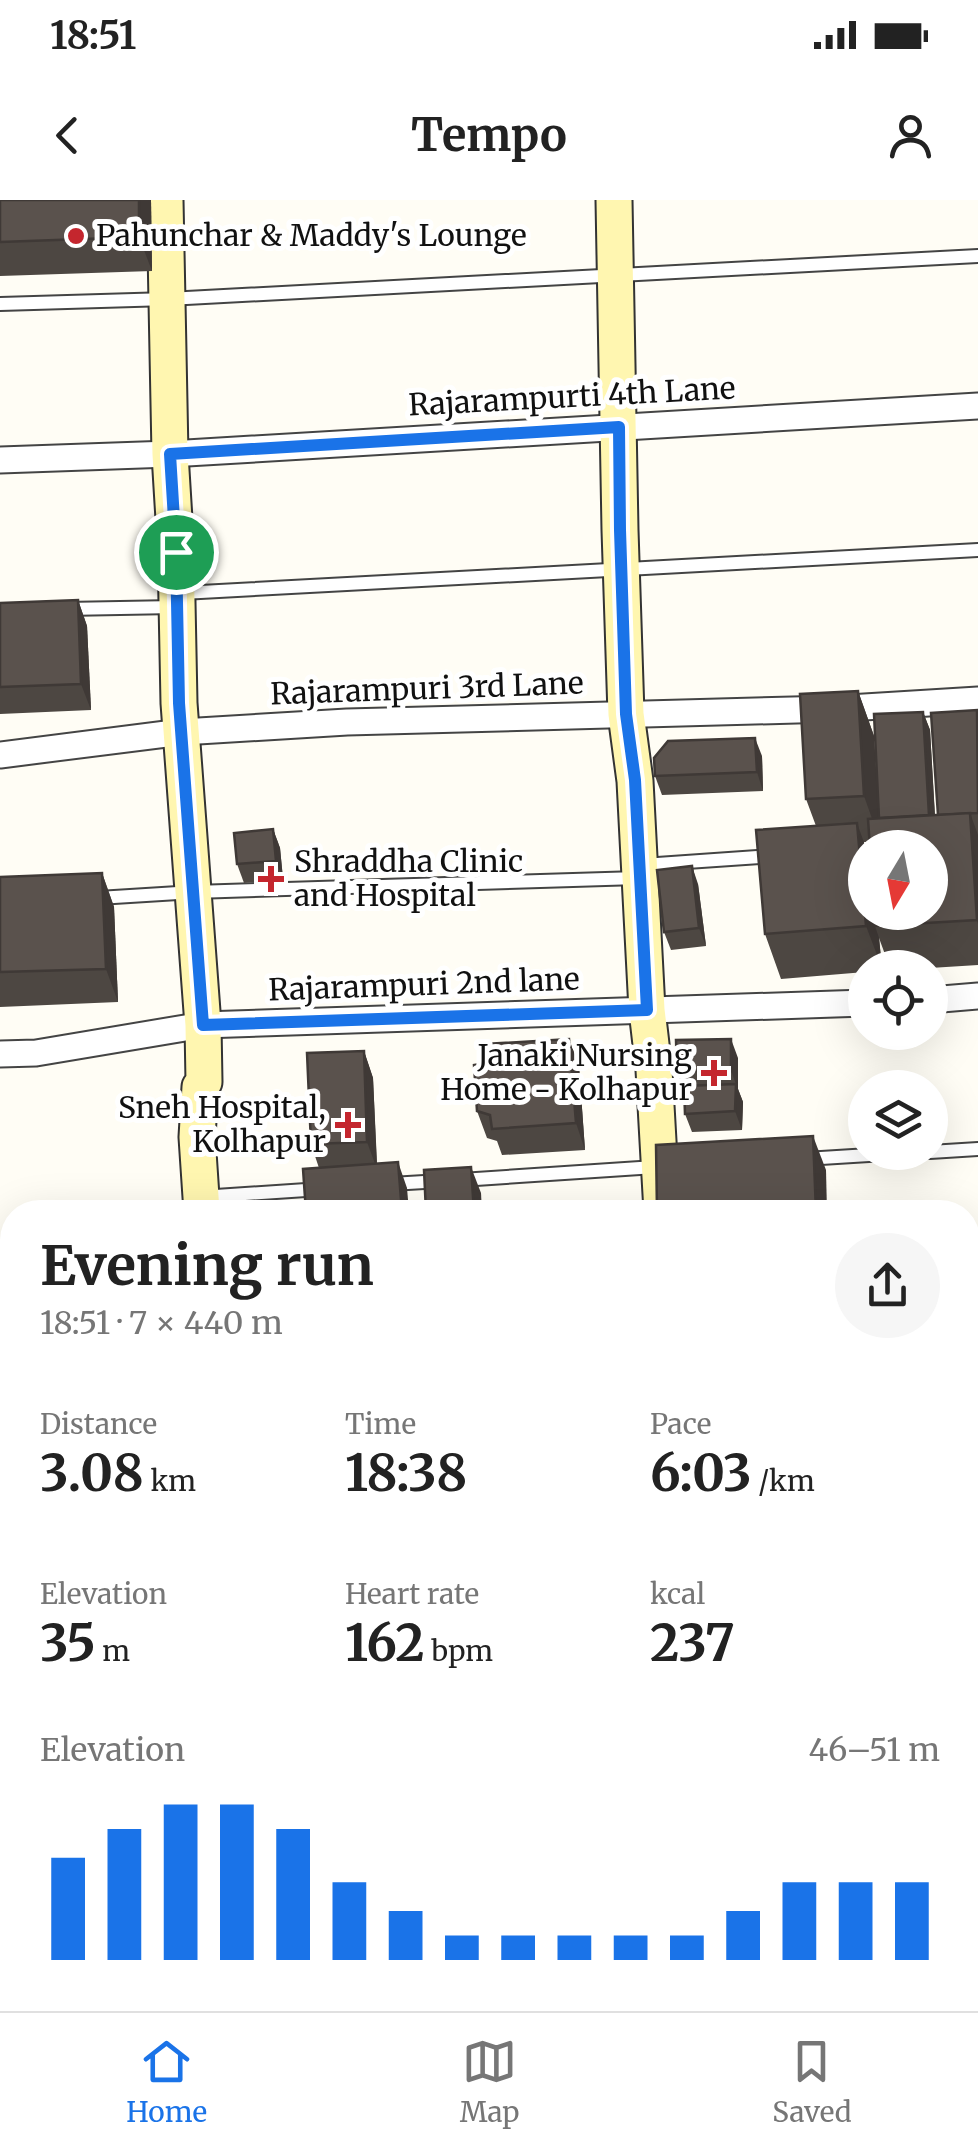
<!DOCTYPE html>
<meta charset="utf-8">
<style>
:root{--surface:#fff;--page:#f6f6f6;--text:#222;--muted:#767676;--line:#e0e0e0;--accent:#1a73e8}
body{margin:0;font-family:Merriweather,serif;background:var(--page);color:var(--text);height:100vh;display:flex;flex-direction:column;font-size:38px;white-space:nowrap}
*{box-sizing:border-box;margin:0}
p{font-size:32px;color:var(--muted)}
.icon{flex:none;width:55px;height:55px;fill:none;stroke:currentColor;stroke-width:2;stroke-linecap:round;stroke-linejoin:round}
.map{position:relative;flex:1;overflow:hidden}
.details{position:absolute;left:0px;top:1000px;width:980px;height:812px;display:flex;flex-direction:column;background:var(--surface);border-radius:40px 40px 0 0;box-shadow:0 10px 40px #0002}
.details>*{flex:none}
.needle{width:65px;rotate:190deg}
.buttons{position:absolute;left:848px;top:630px;display:grid;gap:20px}
.buttons a{display:grid;place-items:center;width:100px;height:100px;border-radius:50%;background:var(--surface);box-shadow:0 10px 40px #0002;font-size:50px}
.pin{position:absolute;display:grid;place-items:center;width:85px;height:85px;color:#fff;margin:-42px;border:5px solid #fff;border-radius:50%;box-shadow:0 2px 10px #0007}
.round{display:grid;place-items:center;flex:none;width:105px;height:105px;border-radius:52px;background:var(--page)}
.summary{display:flex;align-items:center;justify-content:space-between;height:170px;padding:0 40px}
h1{font-size:55px;font-weight:700;line-height:75px}
.figures{display:grid;grid-template-columns:repeat(3,1fr);gap:15px;height:170px;padding:10px 40px}
.figures div{display:grid;align-content:center}
.figures b{font-size:50px;font-weight:700}
.figures small{font-size:28px;font-weight:400}
.figures p{font-size:28px}
.chart{height:280px;padding:20px 40px}
.chart p{display:flex;justify-content:space-between}
.chart svg{width:100%;height:180px;margin-top:10px;stroke:var(--accent);stroke-width:6}
.status{display:flex;justify-content:space-between;align-items:center;height:70px;padding:0 50px;background:var(--surface);direction:ltr}
.status svg{height:28px;fill:currentColor}
header{display:flex;justify-content:space-between;align-items:center;height:130px;padding:0 40px;background:var(--surface);font-size:45px;font-weight:700}
.tabs{display:flex;justify-content:space-around;align-items:center;height:140px;border-top:2px solid var(--line);background:var(--surface);font-size:28px;color:var(--muted)}
.tabs a{display:grid;justify-items:center;gap:5px}
.tabs .selected{color:var(--accent)}
.map>svg:first-child{display:block}
.green{fill:#d5ebbd}
.lines{fill:none;stroke-linecap:round;stroke-linejoin:round}
.lane-casing{stroke:#444;stroke-width:16}
.street-casing{stroke:#444;stroke-width:29}
.secondary-casing{stroke:#333;stroke-width:39}
.lane{stroke:#fff;stroke-width:12}
.street{stroke:#fff;stroke-width:25}
.secondary{stroke:#fff6b0;stroke-width:35}
.wall{fill:#4d4742;fill-rule:evenodd}
.shaded-wall{fill:#3f3936}
.building{fill:#5a524d;stroke:#3f3936;stroke-width:2.5}
.route-casing{stroke:#fff;stroke-width:20}
.route{stroke:#1a73e8;stroke-width:12}
.poi-dot{fill:#c4262e;stroke:#fff;stroke-width:4}
.labels{text-anchor:middle;stroke-width:10;stroke-linejoin:round;paint-order:stroke}
.poi-label{font-size:30px;fill:#111;stroke:#fff;text-anchor:start}
.street-label{font-size:30px;fill:#111;stroke:#fff}
</style>
<div class="status"><b>18:51</b><svg viewBox="0 0 49 12"><path d="M0 12V9h3v3zM5 12V6h3v6zM10 12V3h3v9zM15 12V0h3v12zM26 1h20v11H26zM47 4h2v5h-2z"/></svg></div>
<header><svg class="icon" aria-label="back" viewBox="0 0 24 24"><path d="M15 5l-7 7 7 7"/></svg>Tempo<svg class="icon" aria-label="person" viewBox="0 0 24 24"><circle cx="12" cy="8" r="4"/><path d="M4 21q1-7 8-7t8 7"/></svg></header>
<div class="map">
<svg width="978" height="1811" viewBox="0 0 978 1811">
<rect width="100%" height="100%" fill="#fffdf5"/>
<rect class="green" x="968" y="1112" width="10" height="265"/>
<g class="lines">
<defs>
<g id="lane">
<polyline points="0,104 168,99 978,56"/>
<polyline points="182,393 978,350"/>
<polyline points="65,409 175,407"/>
<polyline points="643,665 773,656"/>
<polyline points="98,698 194,692 638,678"/>
<polyline points="930,952 978,949"/>
<polyline points="805,959 917,952"/>
<polyline points="461,980 655,967"/>
<polyline points="391,984 441,981"/>
<polyline points="201,997 321,989"/>
</g>
<g id="street">
<polyline points="0,260 170,254 978,206"/>
<polyline points="0,555 182,532 347,522 832,509 978,500"/>
<polyline points="930,800 978,796"/>
<polyline points="0,854 36,853 203,825 865,803"/>
<polyline points="968,1096 978,1096"/>
<polyline points="0,1724 12,1725"/>
</g>
<g id="secondary">
<polyline points="165,0 170,254 176,352 179,503 203,825 204,882 200,887 197,937 202,1012"/>
<polyline points="614,0 620,330 626,514 635,581 647,810 654,870 662,1012"/>
<polyline points="968,1384 978,1383"/>
<polyline points="0,1409 12,1409"/>
<polyline points="712,1800 713,1811"/>
</g>
</defs>
<use href="#lane" class="lane-casing"/>
<use href="#street" class="street-casing"/>
<use href="#secondary" class="secondary-casing"/>
<use href="#lane" class="lane"/>
<use href="#street" class="street"/>
<use href="#secondary" class="secondary"/>
</g>
<g class="wall">
<polygon points="0,0 151,0 152,71 0,76"/>
<polygon points="78,400 87,426 91,510 0,514 0,403"/>
<path d="M858,491L874,536L879,618L923,512L930,530L935,615H938L978,512V765L930,768H890L879,738L882,768H865V772L781,779L765,734L816,626L806,599ZM864,642H870L930,712H865Z"/>
<polygon points="762,556 763,591 662,595 655,576"/>
<polygon points="273,629 280,648 283,679 244,683 237,664"/>
<polygon points="102,673 114,707 118,802 0,807 0,677"/>
<polygon points="698,684 706,746 671,750 664,732"/>
<polygon points="569,839 579,866 585,950 502,955 497,941 487,938 477,911 486,863"/>
<polygon points="364,851 373,878 377,963 407,988 319,968 311,944"/>
<polygon points="738,858 738,889 743,902 742,930 692,932 685,914 683,890 677,871"/>
</g>
<g class="shaded-wall">
<polygon points="139,0 151,0 152,71 139,37"/>
<polygon points="78,400 87,426 91,510 81,484"/>
<polygon points="858,491 874,536 880,641 864,596"/>
<polygon points="923,512 930,530 936,636 929,617"/>
<polygon points="755,538 762,556 763,591 757,572"/>
<polygon points="970,613 978,635 978,724 977,720"/>
<polygon points="857,623 866,648 865,648 865,712 877,712 875,726 879,738 882,768 866,726"/>
<polygon points="273,629 280,648 283,679 276,661"/>
<polygon points="692,666 698,684 706,746 699,728"/>
<polygon points="102,673 114,707 118,802 106,769"/>
<polygon points="569,839 579,866 585,950 576,923"/>
<polygon points="731,839 738,858 738,889 743,902 742,930 735,911 736,884 731,871"/>
<polygon points="364,851 373,878 377,969 367,942"/>
<polygon points="813,936 826,970 827,1012 816,1012"/>
<polygon points="398,962 407,988 409,1012 402,1012"/>
<polygon points="471,967 481,993 482,1012 474,1012"/>
<rect x="595" y="1800" width="9" height="11"/>
</g>
<g class="building">
<polygon points="0,0 139,0 139,37 0,42"/>
<polygon points="78,400 81,484 0,487 0,403"/>
<polygon points="858,491 864,596 806,599 800,494"/>
<polygon points="977,510 978,613 938,615 931,513"/>
<polygon points="923,512 929,615 879,618 874,514"/>
<polygon points="755,538 757,572 655,576 654,558 668,541"/>
<polygon points="970,613 977,720 875,726 874,712 930,712 930,648 870,648 868,619"/>
<polygon points="857,623 866,726 765,734 756,630"/>
<polygon points="273,629 276,661 237,664 234,633"/>
<polygon points="692,666 699,728 664,732 657,670"/>
<polygon points="102,673 106,769 0,772 0,677"/>
<polygon points="569,839 576,923 492,929 490,915 477,911 474,865 486,863 485,844"/>
<polygon points="731,839 731,871 677,871 676,840"/>
<polygon points="364,851 367,942 311,944 307,853"/>
<polygon points="736,884 735,911 685,914 684,886"/>
<polygon points="813,936 816,1012 657,1012 656,945"/>
<polygon points="398,962 402,1012 306,1012 303,969"/>
<polygon points="471,967 474,1012 426,1012 424,970"/>
<rect x="465" y="1800" width="130" height="11"/>
</g>
<g class="lines">
<defs>
<polygon id="route" points="619,227 620,330 626,514 635,580 647,810 203,825 179,503 176,352 170,254"/>
</defs>
<use href="#route" class="route-casing"/>
<use href="#route" class="route"/>
</g>
<g class="poi-dot">
<circle cx="76" cy="36" r="10"/>
<path d="M266 664h10v10h10v10h-10v10h-10v-10h-10v-10h10z"/>
<path d="M709 858h10v10h10v10h-10v10h-10v-10h-10v-10h10z"/>
<path d="M343 910h10v10h10v10h-10v10h-10v-10h-10v-10h10z"/>
</g>
<g class="labels">
<g class="poi-label">
<text x="96" y="46">Pahunchar &amp; Maddy's Lounge</text>
<text x="294" y="672">Shraddha Clinic<tspan x="294" dy="34">and Hospital</tspan></text>
<text x="692" y="866" text-anchor="end">Janaki Nursing<tspan x="692" dy="34">Home - Kolhapur</tspan></text>
<text x="326" y="918" text-anchor="end">Sneh Hospital,<tspan x="326" dy="34">Kolhapur</tspan></text>
</g>
<g class="street-label">
<text transform="translate(572 197) rotate(-3)" y="10">Rajarampurti 4th Lane</text>
<text transform="translate(427 489) rotate(-2)" y="10">Rajarampuri 3rd Lane</text>
<text transform="translate(424 785) rotate(-2)" y="10">Rajarampuri 2nd lane</text>
</g>
</g>
</svg>
<div class="buttons">
<a><svg class="needle" viewBox="-14 -14 28 28"><path d="M0-13l5 13h-10z" fill="#e53935"/><path d="M0 13l5-13h-10z" fill="#767676"/></svg></a>
<a><svg class="icon" aria-label="locate" viewBox="0 0 24 24"><circle cx="12" cy="12" r="6"/><path d="M12 2v4M12 18v4M2 12h4M18 12h4"/></svg></a>
<a><svg class="icon" aria-label="layers" viewBox="0 0 24 24"><path d="M12 4l9 5-9 5-9-5zM3 14l9 5 9-5"/></svg></a>
</div>
<div class="pin" style="left:176px;top:352px;background:#1e9e55"><svg class="icon" aria-label="arrive" viewBox="0 0 24 24"><path d="M6 21V4h12l-3 4 3 4H6"/></svg></div>
<section class="details">
<div class="summary"><div><h1>Evening run</h1><p>18:51 · 7 × 440 m</p></div><a class="round"><svg class="icon" aria-label="share" viewBox="0 0 24 24"><path d="M12 15V3M7 8l5-5 5 5M5 13v7h14v-7"/></svg></a></div>
<div class="figures">
<div><p>Distance</p><b>3.08<small> km</small></b></div>
<div><p>Time</p><b>18:38</b></div>
<div><p>Pace</p><b>6:03<small> /km</small></b></div>
</div>
<div class="figures">
<div><p>Elevation</p><b>35<small> m</small></b></div>
<div><p>Heart rate</p><b>162<small> bpm</small></b></div>
<div><p>kcal</p><b>237</b></div>
</div>
<div class="chart"><p><span>Elevation</span>46–51 m</p>
<svg viewBox="0 0 160 44" preserveAspectRatio="none"><path d="M5 44V19M15 44V12M25 44V6M35 44V6M45 44V12M55 44V25M65 44V32M75 44V38M85 44V38M95 44V38M105 44V38M115 44V38M125 44V32M135 44V25M145 44V25M155 44V25"/></svg>
</div>
</section>
</div>
<nav class="tabs">
<a class="selected"><svg class="icon" aria-label="home" viewBox="0 0 24 24"><path d="M3 11l9-7 9 7M6 9v11h12V9"/></svg>Home</a>
<a><svg class="icon" aria-label="map" viewBox="0 0 24 24"><path d="M3 6l6-2 6 2 6-2v14l-6 2-6-2-6 2zM9 4v14M15 6v14"/></svg>Map</a>
<a><svg class="icon" aria-label="saved" viewBox="0 0 24 24"><path d="M7 4h10v16l-5-4-5 4z"/></svg>Saved</a>
</nav>
